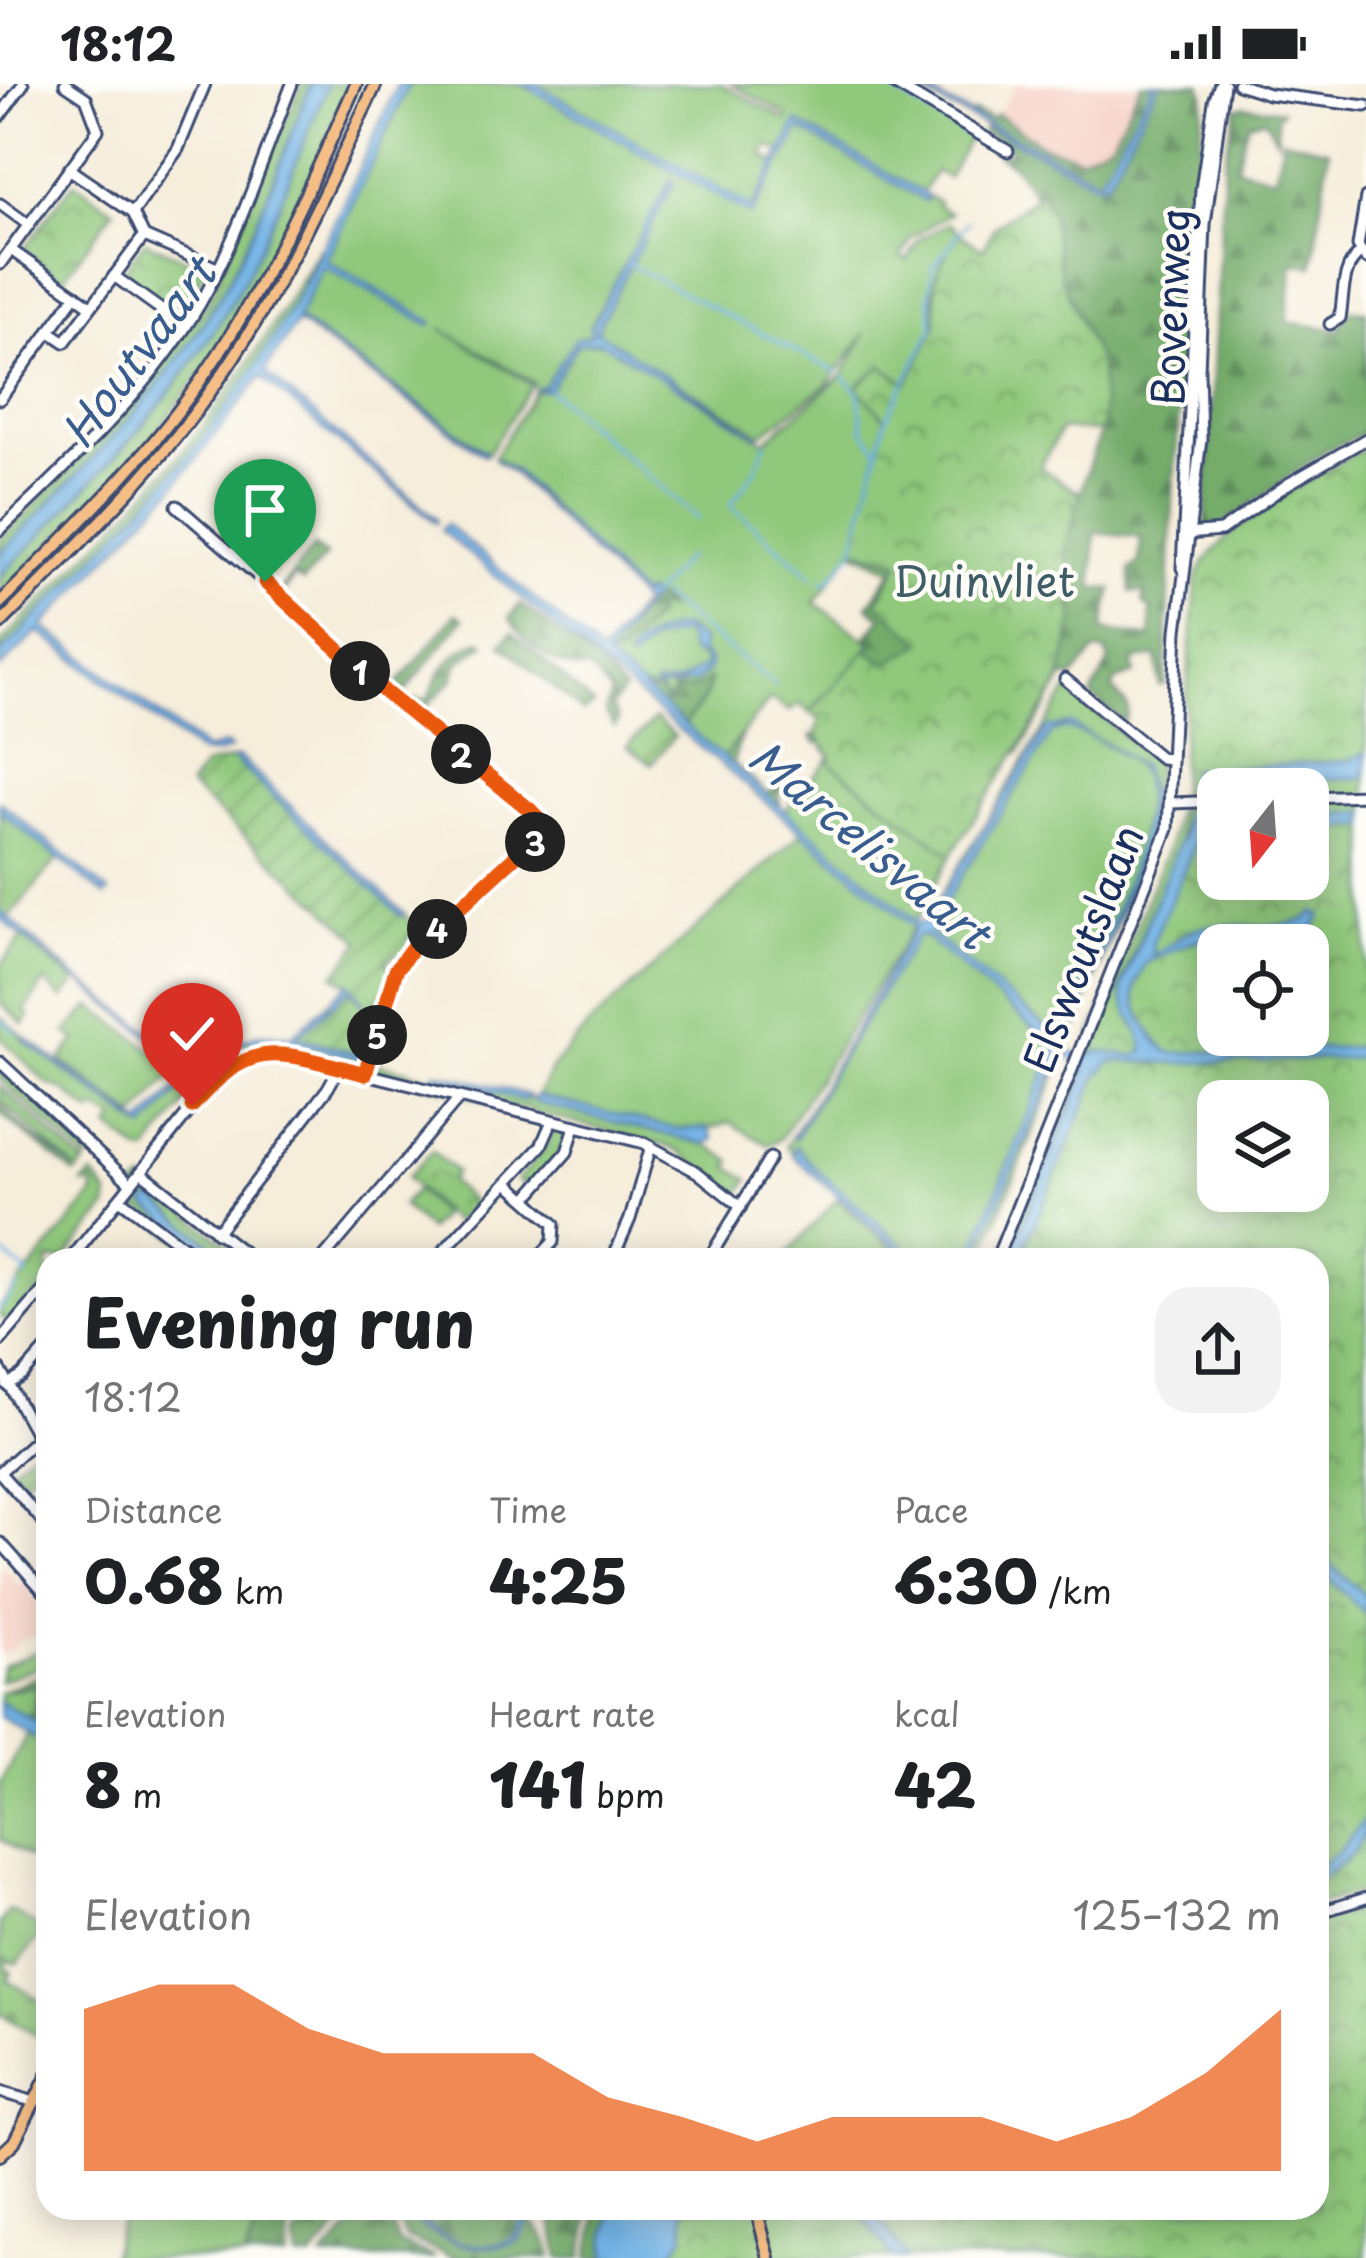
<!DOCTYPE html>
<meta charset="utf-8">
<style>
:root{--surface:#fff;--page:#f2f2f2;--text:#202124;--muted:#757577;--accent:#ea580c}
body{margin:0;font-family:"Playpen Sans",sans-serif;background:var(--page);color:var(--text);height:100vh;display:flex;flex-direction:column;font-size:45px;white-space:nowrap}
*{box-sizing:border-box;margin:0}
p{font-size:39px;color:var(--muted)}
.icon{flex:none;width:66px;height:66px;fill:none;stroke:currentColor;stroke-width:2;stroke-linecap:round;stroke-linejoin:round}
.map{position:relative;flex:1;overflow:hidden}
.details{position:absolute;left:36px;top:1164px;width:1293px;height:972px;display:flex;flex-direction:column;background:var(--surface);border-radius:36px;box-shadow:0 6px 30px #0003}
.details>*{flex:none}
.needle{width:78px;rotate:197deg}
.controls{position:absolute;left:1197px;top:684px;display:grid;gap:24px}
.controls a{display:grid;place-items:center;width:132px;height:132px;border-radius:24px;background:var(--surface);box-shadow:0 6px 30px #0003;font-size:60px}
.pin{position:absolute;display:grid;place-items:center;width:102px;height:102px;color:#fff;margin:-123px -51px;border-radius:50% 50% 50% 0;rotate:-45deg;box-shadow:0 0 12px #0007}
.pin .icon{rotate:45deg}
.km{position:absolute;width:60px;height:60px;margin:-30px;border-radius:50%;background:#222;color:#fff;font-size:33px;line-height:60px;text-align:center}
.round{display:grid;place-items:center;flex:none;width:126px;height:126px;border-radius:36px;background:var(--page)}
.headline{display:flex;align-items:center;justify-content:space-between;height:204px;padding:0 48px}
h1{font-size:66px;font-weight:800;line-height:90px}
.metrics{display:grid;grid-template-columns:repeat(3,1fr);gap:18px;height:204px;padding:12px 48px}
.metrics div{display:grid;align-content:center}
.metrics b{font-size:60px;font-weight:800}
.metrics small{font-size:33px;font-weight:400}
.metrics p{font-size:33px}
.chart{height:336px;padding:24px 48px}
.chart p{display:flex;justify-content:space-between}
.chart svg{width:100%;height:216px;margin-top:12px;fill:var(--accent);opacity:.7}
.status{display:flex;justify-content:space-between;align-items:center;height:84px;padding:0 60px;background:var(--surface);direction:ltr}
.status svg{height:33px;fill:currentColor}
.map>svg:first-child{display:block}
.built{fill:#f7d1c6}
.grass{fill:#90c87b;stroke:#567c6c;stroke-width:3;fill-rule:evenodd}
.forest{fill:url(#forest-firs);stroke:#486e64;stroke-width:3;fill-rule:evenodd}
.cemetery{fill:url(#cemetery-stones);stroke:#567c6c;stroke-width:3}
.park{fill:url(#park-crowns);stroke:#567c6c;stroke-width:3;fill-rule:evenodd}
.garden{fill:url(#garden-furrows);stroke:#567c6c;stroke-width:3}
.water{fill:#72b3e6;stroke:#4671a2;stroke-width:3;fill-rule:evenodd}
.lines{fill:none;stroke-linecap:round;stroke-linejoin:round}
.stream{stroke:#72b3e6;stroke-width:3}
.minor-casing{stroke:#3c4c71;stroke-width:15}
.major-casing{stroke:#3c4c71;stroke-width:16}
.minor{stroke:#fff;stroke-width:9}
.major{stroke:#f5be86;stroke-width:10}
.route-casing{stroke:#fff;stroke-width:24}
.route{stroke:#ea580c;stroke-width:15}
.labels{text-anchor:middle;stroke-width:9;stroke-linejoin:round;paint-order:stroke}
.street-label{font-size:42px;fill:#1b2f5e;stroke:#fdfcf7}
.park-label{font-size:42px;fill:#3e5d67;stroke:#fdfcf7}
.water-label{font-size:45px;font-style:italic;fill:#395d8e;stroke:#fdfcf7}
</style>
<div class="status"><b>18:12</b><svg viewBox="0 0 49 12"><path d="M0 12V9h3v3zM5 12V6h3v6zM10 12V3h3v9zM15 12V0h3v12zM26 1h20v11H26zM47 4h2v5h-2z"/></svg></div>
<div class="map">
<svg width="1366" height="2174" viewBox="0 0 1366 2174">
<defs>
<pattern id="forest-firs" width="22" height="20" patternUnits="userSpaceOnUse" patternTransform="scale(3)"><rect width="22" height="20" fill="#74ac6b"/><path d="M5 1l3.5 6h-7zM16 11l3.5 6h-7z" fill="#5e8c5b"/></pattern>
<pattern id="cemetery-stones" width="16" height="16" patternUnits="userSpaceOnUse" patternTransform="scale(3)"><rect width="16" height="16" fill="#90c87b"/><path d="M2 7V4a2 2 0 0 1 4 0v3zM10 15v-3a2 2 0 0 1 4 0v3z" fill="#75a368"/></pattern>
<pattern id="park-crowns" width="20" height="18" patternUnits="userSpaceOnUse" patternTransform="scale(3)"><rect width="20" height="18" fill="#90c87b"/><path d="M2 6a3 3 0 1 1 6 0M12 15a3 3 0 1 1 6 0" fill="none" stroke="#75a368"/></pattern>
<pattern id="garden-furrows" width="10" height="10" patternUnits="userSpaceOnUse" patternTransform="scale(3)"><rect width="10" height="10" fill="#90c87b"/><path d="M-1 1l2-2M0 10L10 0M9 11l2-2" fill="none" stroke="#75a368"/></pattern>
</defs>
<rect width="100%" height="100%" fill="#fdfcf7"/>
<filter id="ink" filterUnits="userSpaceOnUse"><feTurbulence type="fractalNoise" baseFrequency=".00833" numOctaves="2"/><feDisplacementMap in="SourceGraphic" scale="24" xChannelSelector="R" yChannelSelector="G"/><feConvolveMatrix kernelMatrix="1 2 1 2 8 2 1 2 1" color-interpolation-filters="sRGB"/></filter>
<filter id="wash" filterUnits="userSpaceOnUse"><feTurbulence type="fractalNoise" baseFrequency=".004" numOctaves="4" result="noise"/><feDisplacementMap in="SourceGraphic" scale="48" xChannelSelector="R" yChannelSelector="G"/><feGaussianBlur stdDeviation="2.7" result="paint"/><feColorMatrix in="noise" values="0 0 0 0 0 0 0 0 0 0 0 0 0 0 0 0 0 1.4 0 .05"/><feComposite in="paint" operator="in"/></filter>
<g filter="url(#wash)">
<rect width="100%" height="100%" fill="#f6edda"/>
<g class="built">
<polygon points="1015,0 1153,0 1098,89 990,45"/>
<polygon points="0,1482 14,1492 18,1501 28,1497 48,1546 15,1559 16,1564 0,1571"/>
</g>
<g class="grass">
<path d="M302,0H311C279,78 252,164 206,235C149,324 73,394 0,470V456L113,342L208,218Z"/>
<path d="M328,0H351C315,81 279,163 234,239C173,342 83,426 0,510V493C85,407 170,324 231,219C271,151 297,72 328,0Z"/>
<path d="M409,0H522L751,130L800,45L924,116L928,112L939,118L938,122L950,129L911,154L901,173L907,177L918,156L949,139L960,149L947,166L932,209L936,242L907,300L882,282L886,335L854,464L815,519L873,560L810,628L799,620L790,627L770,615L722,675L604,573L619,571L652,529L651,525L657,521L665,524L654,512L639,510L514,386L494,373L536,306L533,298L440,244L532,301L488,369L297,235L323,182L432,239L326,176ZM671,96L674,99L597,241V249L762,350L827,301L865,250L842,292L765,357L603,258L578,260L549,306H538L545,302L575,255L592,250L590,243ZM670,545L690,546L702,562L700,569L709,576L705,591L675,605L655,602L678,599L706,582L685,548L651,557L631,576L634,563ZM710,596L704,616L683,640L643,607L645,604L666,620Z"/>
<polygon points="536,0 721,0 786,36 788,32 732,0 885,0 972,49 948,94 935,87 922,109 797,38 784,69 768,62 763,71 777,80 753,125"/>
<path d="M320,163C254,325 119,447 0,570V560C67,491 137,424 197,350C244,292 282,227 320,163Z"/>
<polygon points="1068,606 1156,678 1154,750 981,1176 916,1176 786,1062"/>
<path d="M824,664L899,714L911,738L951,771L916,837L822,765L914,842L780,1055L768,1061L729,1038C685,1063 587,1020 537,1012L551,985L586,944L796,754L801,747L784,728L831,672Z"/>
<polygon points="1186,723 1182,751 1008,1176 1000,1176 1169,761 1176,724"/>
<polygon points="0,727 58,775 8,834 0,827"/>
<polygon points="22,853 76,898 62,915 45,897 25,927 30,932 24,940 0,919 0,882"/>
<polygon points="91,922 155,968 174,988 136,1033 61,976 76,956 66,948"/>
<polygon points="0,932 48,974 144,1045 199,985 231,962 236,975 195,1007 147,1069 140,1068 110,1044 116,1036 96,1025 92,1029 61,1004 48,1000 0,953"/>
<polygon points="258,955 287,956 368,972 358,984 275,966 243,972 239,960"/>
<polygon points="375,979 524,1016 532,1014 536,1019 706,1060 732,1077 729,1083 749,1095 738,1112 678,1067 664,1061 532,1028 526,1023 521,1025 376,988"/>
<polygon points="0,983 91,1069 88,1077 0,995"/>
<polygon points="0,1002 85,1081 75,1090 0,1029 0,1021 21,1043 76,1085 0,1016"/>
<polygon points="554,1045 568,1050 554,1078 529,1105 517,1096 544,1067"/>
<polygon points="93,1091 109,1112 107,1124 64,1176 48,1176 48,1196 11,1241 0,1232 0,1222 94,1110 93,1100 83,1100"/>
<polygon points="145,1097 247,1176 232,1176 151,1113 146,1121 217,1176 203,1176 133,1120 131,1108"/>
<polygon points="416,1106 442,1130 428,1146 402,1121"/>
<polygon points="837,1115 906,1176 782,1176"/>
<polygon points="48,1563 48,1579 0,1597 3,1582"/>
<polygon points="37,1600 34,1627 28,1634 0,1618 0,1608"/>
<polygon points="28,1649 48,1661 48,1786 0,1755 0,1699"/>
<polygon points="10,1826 39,1844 38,1854 17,1880 0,1873 0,1839"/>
<polygon points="124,2124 264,2124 244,2174 110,2174"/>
</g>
<g class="forest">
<polygon points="1141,0 1153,0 1100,96 971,33 974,28 994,35 997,30 1043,62 1080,73 1112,57"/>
<path d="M1158,0H1201L1204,11L1173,409L1165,601L1160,602L1157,572L1133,577L1135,590L1115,597L1113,604C1120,619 1136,620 1124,638L1091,612L1109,578L1106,568L1095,567L1071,596L1065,592L1019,669L835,670L824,664L835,650L817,660L811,652L818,650L824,637L810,628L872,560L865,554L882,533L868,522L893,486L853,467L886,335L856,303L882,282L907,300L936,242L935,196L947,166L960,149L983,166L994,143L1036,114L1015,83L997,71L1015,69L982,49L984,44L1103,99L1108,96ZM1061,345L1100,348L1080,409L1040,384ZM1095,449L1141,453L1139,479L1130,485L1131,508H1144L1143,519L1150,525L1151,554L1103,546L1112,505L1093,503Z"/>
<polygon points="1244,22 1282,26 1277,34 1278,58 1265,35 1248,38 1236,83 1275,93 1283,55 1329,66 1313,182 1293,179 1287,238 1339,246 1349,226 1366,227 1366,348 1325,367 1216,445 1205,444 1224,77 1236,24"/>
<polygon points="314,462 326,472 303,498 295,492 283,508 280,506"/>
<polygon points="654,512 669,525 657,522 651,525 657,529 655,533 619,571 613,570 610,575 604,573"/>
<path d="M520,520L596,578L624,607L611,623L618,637L614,643L605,628L611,610L590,586C560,588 523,559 509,533Z"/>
<polygon points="455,530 463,535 398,616 390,609"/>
<polygon points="512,549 594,621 583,628 501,560"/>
<path d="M479,556L485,560L458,579L453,595L422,628L413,616L429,615C438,586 451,569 479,556Z"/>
<polygon points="710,595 704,615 684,641 643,606 661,608 666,619 673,608 692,605"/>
<polygon points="742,650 733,679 768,710 779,700 775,693 778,687 782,697 794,707 783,705 778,711 782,727 722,675"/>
<polygon points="48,1588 48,1645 28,1634 34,1627 37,1601 3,1607"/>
<polygon points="264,2124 302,2124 288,2149 287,2174 244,2174"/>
<polygon points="310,2124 358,2124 312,2174 297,2174 294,2154"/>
<polygon points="370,2124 378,2124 389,2135 399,2159 436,2174 323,2174"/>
<path d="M396,2124C419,2124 493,2118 511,2125C529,2132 552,2155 551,2174H455L406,2154L393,2128Z"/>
<polygon points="550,2124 591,2124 582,2174 559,2174"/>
<polygon points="599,2124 614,2124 606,2153 606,2174 588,2174"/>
</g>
<polygon class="cemetery" points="0,1873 8,1878 5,1883 12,1888 8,1897 48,1920 48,1934 38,1952 0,1930"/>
<g class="park">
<polygon points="74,98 114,126 63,195 23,166"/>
<polygon points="1041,108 1051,128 1061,193 1100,281 1103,340 1101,348 1061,345 1040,383 1080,410 1066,463 1074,534 1060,599 951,771 831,680 831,672 816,650 820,636 810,628 866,566 887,580 922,559 877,519 900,478 854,464 886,335 856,303 882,282 907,299 936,242 935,196 947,166 960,149 983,166 994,143"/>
<polygon points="145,157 206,185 182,231 122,189"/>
<path d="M1366,364V1806L1317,1821V1176H1007L1179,759L1181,671L1197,492C1216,446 1320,389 1366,364ZM1218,705H1308V795H1218ZM1218,861H1308V951H1218ZM1218,1017H1308V1107H1218Z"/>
<polygon points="432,1067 456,1088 450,1097 473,1119 454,1139 407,1094"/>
<polygon points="1366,1825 1366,2174 615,2174 627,2124 1317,2124 1317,1838"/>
</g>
<g class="garden">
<polygon points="655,635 675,652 651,680 627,662"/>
<polygon points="233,675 401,831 404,829 415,845 406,865 385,878 393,886 368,972 297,953 350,905 349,900 334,891 361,857 189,702 204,682"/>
<polygon points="34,1365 45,1378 15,1403 7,1387"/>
</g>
<g class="water">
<path d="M311,0H328C297,72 271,151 231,219C169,324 84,406 0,493V470C73,394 148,324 206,235C252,165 279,78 311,0Z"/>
<path d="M398,0H409L326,176L433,238L430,241L323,182L297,235L487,369L484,371L297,238L266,285L267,290L437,435L436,439L261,293L168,410L43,542L206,666L226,661L230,665L218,670L199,669L38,547L0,585V570C91,477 188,386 259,277C315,191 354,93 398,0Z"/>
<polygon points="522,0 536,0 752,124 797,38 928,112 925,117 800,45 751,131"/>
<polygon points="904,0 911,0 1099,96 1153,0 1158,0 1108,96 1098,100"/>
<polygon points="671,95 674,98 596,247 760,353 599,257 577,260 549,306 536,306 545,302 575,255 592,251 590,244"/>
<path d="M493,374L514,386L639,510L644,512L646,508L651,513L605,573L918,839L925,838L1047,644L1071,640L1142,683L1151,712L1148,754L1065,967L1093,972L1097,967L1135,972L1144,967C1142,942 1120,928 1122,902L1182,751L1191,686L1349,677L1366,668V690L1359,694L1197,697V756L1153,858V871C1170,864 1182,847 1202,843C1233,837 1295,851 1314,828L1321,831L1315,844L1301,853L1233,848L1191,858L1146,879C1142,888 1135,898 1135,908C1133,926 1157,962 1171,969L1366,963V974L1182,979L1112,977L1098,990L1019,1176H1008L1086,987L1082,978L1061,972L974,1176H969L1054,966L1051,959L923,851L917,853L829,993L796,1054H792L915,843L441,446L446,440L598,568H602L642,520L637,513L512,388ZM1065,644C1088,650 1132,668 1142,692C1164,743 1082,900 1059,954L931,850V841L1052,648Z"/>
<path d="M683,543L702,557L700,569L709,576V585L695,598L655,605L654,602L678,599L706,582L702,573L691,570L685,548L651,557L631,576L627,575C638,554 661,547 683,543Z"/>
<polygon points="239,673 404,829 401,832 233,675"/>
<polygon points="0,718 109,808 105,812 0,727"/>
<polygon points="1366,728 1366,742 1323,745 1324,796 1316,813 1320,797 1316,738 1329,730"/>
<polygon points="0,827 72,890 196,981 229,959 231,962 193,991 190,984 0,835"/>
<polygon points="349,899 373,931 350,905 297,953 362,971 362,976 288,957 238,958 257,950 292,952"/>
<polygon points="25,953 142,1040 184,996 187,999 145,1045 23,956"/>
<polygon points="435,988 526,1010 528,1012 524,1016 434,993"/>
<polygon points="536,1012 677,1045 708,1044 714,1055 705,1060 536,1019 532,1014"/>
<polygon points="796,1062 817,1086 920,1176 911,1176 802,1080 792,1070"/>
<polygon points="151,1113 232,1176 217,1176 145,1120"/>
<polygon points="1317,1468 1366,1513 1366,1530 1317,1483"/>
<polygon points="0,1618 48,1645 48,1661 0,1633"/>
<path d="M1366,1734C1366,1764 1341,1781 1317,1796V1783L1340,1767Z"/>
<path d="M401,2124C415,2126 421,2137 433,2145C456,2162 492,2168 516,2152L526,2124H532L520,2156C476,2174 433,2156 401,2124Z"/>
<polygon points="614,2124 684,2124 684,2150 670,2174 606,2174 606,2153"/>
<polygon points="857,2124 871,2124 907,2174 893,2174"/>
</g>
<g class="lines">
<g class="stream">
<polyline points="881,0 973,55"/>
<polyline points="630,181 836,288"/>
<polyline points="843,293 859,308 863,346 877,364"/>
<polyline points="549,306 698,435"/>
<polyline points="766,358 756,385 730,421 812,492"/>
<polyline points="820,497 828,498 853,467 886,335 933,244 929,210 933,183 968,137"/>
<polyline points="661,512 776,602"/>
<polyline points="650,514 688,472"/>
<polyline points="0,934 16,949"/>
<polyline points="0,1167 28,1189 24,1193"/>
<polyline points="0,1225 18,1200"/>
</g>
</g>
</g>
<g filter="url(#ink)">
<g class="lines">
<defs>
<g id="minor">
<polyline points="894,0 1008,67"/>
<polyline points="1238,0 1269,10 1366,22"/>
<polyline points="0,32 23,0"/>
<polyline points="69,85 133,129 144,152 217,184"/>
<polyline points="1366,113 1358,162 1366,174"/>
<polyline points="0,120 29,141"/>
<polyline points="133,129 178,65 205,0"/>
<polyline points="11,166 91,222"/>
<polyline points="0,180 98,46 86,14 65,0"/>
<polyline points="114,192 185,243"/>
<path d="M1330,240L1340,234C1344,213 1341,181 1361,169"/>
<polyline points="49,247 65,258 144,152"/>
<polyline points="0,315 76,211"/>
<polyline points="177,422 333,557 341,570 386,609 535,730 546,744 434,847 426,845 396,886 365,990"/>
<path d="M0,446C71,378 150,306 200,220C238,154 264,71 292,0"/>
<polyline points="1187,450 1221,447 1288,400 1366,355"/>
<polyline points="1182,484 1201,105 1214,17 1220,0"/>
<polyline points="1065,595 1161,674 1169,675"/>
<polyline points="1308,713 1366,711"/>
<polyline points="1206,717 1218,717"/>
<polyline points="1170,719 1198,718"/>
<polyline points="0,978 129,1098"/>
<polyline points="141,1088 253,1176"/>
<polyline points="508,1099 554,1140 553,1158 536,1176"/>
<polyline points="527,1114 567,1068 575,1042"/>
<polyline points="121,1116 201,1176"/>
<polyline points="216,1149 328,1004 339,984"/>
<path d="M70,1176L217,993C241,974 263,970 294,972L644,1059L697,1088L741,1123"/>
<polyline points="322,1176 459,1014"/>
<polyline points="435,1176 541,1062 552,1037"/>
<polyline points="612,1176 630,1135 651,1062"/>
<polyline points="708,1176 770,1074"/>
<polyline points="996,1176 1168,745 1177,547 1201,355 1199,287 1205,140 1224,0"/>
<polyline points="0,1257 48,1201"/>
<polyline points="0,1285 33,1345 48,1363"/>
<polyline points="7,1301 22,1292 48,1263"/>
<polyline points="0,1388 39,1353"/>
<polyline points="0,1389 48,1443"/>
<polyline points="1,1459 48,1512"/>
<polyline points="1317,1829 1366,1814"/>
<polyline points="0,2008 35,2018"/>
</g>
<g id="major">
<path d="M0,519C71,447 146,376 203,293C266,202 311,101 356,0"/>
<path d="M0,540C71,468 145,398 205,315C276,218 325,108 376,0"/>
<polyline points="0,2071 14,2058 48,1991"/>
<polyline points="756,2124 769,2174"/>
</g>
</defs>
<use href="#minor" class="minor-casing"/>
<use href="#major" class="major-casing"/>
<use href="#minor" class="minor"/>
<use href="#major" class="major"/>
</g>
</g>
<g class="lines" filter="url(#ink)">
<defs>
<path id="route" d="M192,1022C254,949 282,969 365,990L396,886L426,845L434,847L546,744L535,730L386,609L265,498"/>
</defs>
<use href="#route" class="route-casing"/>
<use href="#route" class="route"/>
</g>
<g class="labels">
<g class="street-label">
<text transform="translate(1172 223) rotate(-88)" y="15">Bovenweg</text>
<text transform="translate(1084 865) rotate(-69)" y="15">Elswoutslaan</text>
</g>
<g class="park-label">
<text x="984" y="513">Duinvliet</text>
</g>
<g class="water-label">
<text transform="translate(139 269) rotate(-53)" y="16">Houtvaart</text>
<text transform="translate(869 761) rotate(40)" y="16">Marcelisvaart</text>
</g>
</g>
</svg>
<div class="controls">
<a><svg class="needle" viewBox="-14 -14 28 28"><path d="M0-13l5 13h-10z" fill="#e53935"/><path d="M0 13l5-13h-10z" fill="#757577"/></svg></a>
<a><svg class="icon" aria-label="locate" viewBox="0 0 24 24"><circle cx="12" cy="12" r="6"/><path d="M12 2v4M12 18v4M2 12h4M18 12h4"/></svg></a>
<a><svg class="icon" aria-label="layers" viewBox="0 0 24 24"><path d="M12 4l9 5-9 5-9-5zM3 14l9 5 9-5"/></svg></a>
</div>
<div class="pin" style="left:265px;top:498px;background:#1e9e55"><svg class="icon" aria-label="arrive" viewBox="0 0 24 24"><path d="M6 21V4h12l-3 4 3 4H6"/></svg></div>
<div class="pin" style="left:192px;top:1022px;background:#d93025"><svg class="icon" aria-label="check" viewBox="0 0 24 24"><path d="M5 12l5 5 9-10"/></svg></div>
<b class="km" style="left:360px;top:587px">1</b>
<b class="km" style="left:461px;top:670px">2</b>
<b class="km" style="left:535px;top:758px">3</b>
<b class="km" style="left:437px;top:845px">4</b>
<b class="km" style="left:377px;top:951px">5</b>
<section class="details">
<div class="headline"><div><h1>Evening run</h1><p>18:12</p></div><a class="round"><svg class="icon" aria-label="share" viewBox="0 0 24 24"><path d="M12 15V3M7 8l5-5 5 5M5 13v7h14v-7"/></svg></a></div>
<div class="metrics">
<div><p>Distance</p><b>0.68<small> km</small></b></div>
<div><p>Time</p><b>4:25</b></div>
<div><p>Pace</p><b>6:30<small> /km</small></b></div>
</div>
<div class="metrics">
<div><p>Elevation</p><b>8<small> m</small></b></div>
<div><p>Heart rate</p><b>141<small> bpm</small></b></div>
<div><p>kcal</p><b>42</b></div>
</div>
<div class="chart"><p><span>Elevation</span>125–132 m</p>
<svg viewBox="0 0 160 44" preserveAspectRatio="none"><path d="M0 44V11L10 6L20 6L30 15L40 20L50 20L60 20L70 29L80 33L90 38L100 33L110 33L120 33L130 38L140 33L150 24L160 11V44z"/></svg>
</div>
</section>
</div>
